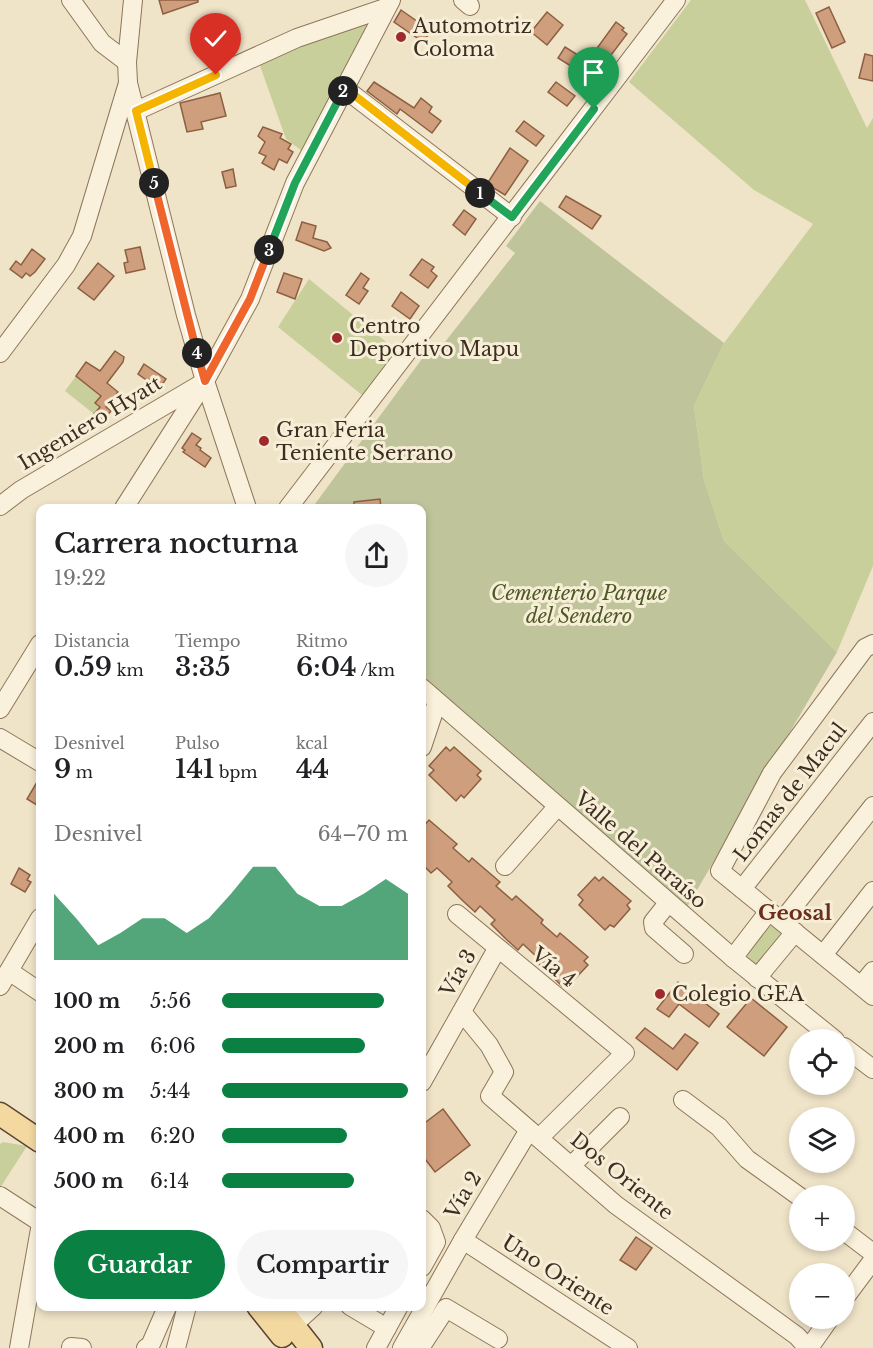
<!DOCTYPE html>
<html lang="es">
<meta charset="utf-8">
<style>
:root{--surface:#fff;--page:#f6f6f6;--text:#202124;--muted:#757577;--accent:#0b8043}
body{margin:0;font-family:"Libre Baskerville",serif;background:var(--page);color:var(--text);height:100vh;display:flex;flex-direction:column;font-size:22px;white-space:nowrap}
*{box-sizing:border-box;margin:0}
p{font-size:20px;color:var(--muted)}
.icon{flex:none;width:33px;height:33px;fill:none;stroke:currentColor;stroke-width:2;stroke-linecap:round;stroke-linejoin:round}
.map{position:relative;flex:1;overflow:hidden}
.side{position:absolute;left:36px;top:504px;width:390px;height:807px;display:flex;flex-direction:column;background:var(--surface);border-radius:12px;box-shadow:0 3px 9px #0003}
.side>*{flex:none}
.fabs{position:absolute;left:789px;top:1029px;display:grid;gap:12px}
.fabs a{display:grid;place-items:center;width:66px;height:66px;border-radius:50%;background:var(--surface);box-shadow:0 3px 9px #0003;font-size:30px}
.pin{position:absolute;display:grid;place-items:center;width:51px;height:51px;color:#fff;margin:-62px -26px;border-radius:50% 50% 50% 0;rotate:-45deg;box-shadow:0 0 6px #0007}
.pin .icon{rotate:45deg}
.km{position:absolute;width:30px;height:30px;margin:-15px;border-radius:50%;background:#222;color:#fff;font-size:16px;line-height:30px;text-align:center}
.round{display:grid;place-items:center;flex:none;width:63px;height:63px;border-radius:32px;background:var(--page)}
.overview{display:flex;align-items:center;justify-content:space-between;height:102px;padding:0 18px}
h1{font-size:27px;font-weight:600;line-height:45px}
.stats{display:grid;grid-template-columns:repeat(3,1fr);gap:9px;height:102px;padding:6px 18px}
.stats div{display:grid;align-content:center}
.stats b{font-size:26px;font-weight:600}
.stats small{font-size:16px;font-weight:400}
.stats p{font-size:16px}
.chart{height:168px;padding:12px 18px}
.chart p{display:flex;justify-content:space-between}
.chart svg{width:100%;height:108px;margin-top:6px;fill:var(--accent);opacity:.7}
.primary-button{display:flex;gap:12px;margin-top:auto;padding:12px 18px}
.primary-button a{flex:1;height:69px;border-radius:36px;background:var(--accent);color:#fff;font-size:24px;font-weight:600;line-height:69px;text-align:center}
.primary-button a+a{background:var(--page);color:var(--text)}
ul{padding:0 18px;list-style:none;font-size:20px}
li{display:grid;grid-template-columns:96px 72px 1fr;align-items:center;height:45px}
li i{height:15px;border-radius:8px;background:var(--accent)}
.map>svg:first-child{display:block}
.green{fill:#c9cf9b}
.cemetery{fill:#bfc49a}
.building{fill:#cf9f7d;stroke:#8d5f41;stroke-width:1.5}
.lines{fill:none;stroke-linecap:round;stroke-linejoin:round}
.minor-casing{stroke:#8d765c;stroke-width:20}
.major-casing{stroke:#5b4430;stroke-width:25}
.minor{stroke:#faf1dc;stroke-width:18}
.major{stroke:#f3d9a0;stroke-width:22}
.split-1-casing{stroke:#fff;stroke-width:12}
.split-2-casing{stroke:#fff;stroke-width:12}
.split-3-casing{stroke:#fff;stroke-width:12}
.split-4-casing{stroke:#fff;stroke-width:12}
.split-5-casing{stroke:#fff;stroke-width:12}
.split-6-casing{stroke:#fff;stroke-width:12}
.split-1{stroke:#22a559;stroke-width:8}
.split-2{stroke:#f5b400;stroke-width:8}
.split-3{stroke:#22a559;stroke-width:8}
.split-4{stroke:#f0652b;stroke-width:8}
.split-5{stroke:#f0652b;stroke-width:8}
.split-6{stroke:#f5b400;stroke-width:8}
.poi-dot{fill:#9e2a2b;stroke:#f7eed8;stroke-width:2}
.labels{text-anchor:middle;stroke-width:6;stroke-linejoin:round;paint-order:stroke}
.poi-label{font-size:20px;fill:#3d2e20;stroke:#f7eed8;text-anchor:start}
.street-label{font-size:20px;fill:#3d2e20;stroke:#f7eed8}
.park-label{font-size:20px;font-style:italic;fill:#4d5a26;stroke:#f7eed8}
.neighbourhood-label{font-size:21px;font-weight:bold;fill:#6b2e1e;stroke:#f7eed8}
</style>
<div class="map">
<svg width="873" height="1348" viewBox="0 0 873 1348">
<rect width="100%" height="100%" fill="#f0e4c8"/>
<g class="green">
<polygon points="691,0 805,0 867,128 873,118 873,566 837,652 724,541 704,480 694,406 724,343 813,224 754,190 629,82"/>
<polygon points="374,19 302,151 286,139 259,63 323,36"/>
<polygon points="309,279 396,350 362,395 278,327"/>
<polygon points="76,376 88,385 110,378 97,392 101,396 95,403 100,407 94,414 65,391"/>
<polygon points="775,925 780,930 781,937 761,963 754,964 748,959 747,952 767,927"/>
<polygon points="3,1142 27,1146 0,1188 0,1144"/>
</g>
<polygon class="cemetery" points="540,201 724,343 694,406 704,480 724,541 837,652 687,907 422,677 422,508 312,508 427,352 434,356 515,253 506,246"/>
<g class="building">
<polygon points="159,0 198,0 198,2 163,14"/>
<polygon points="829,7 845,42 832,48 816,13"/>
<polygon points="401,10 431,31 423,42 394,22"/>
<polygon points="547,12 563,25 547,45 531,32"/>
<polygon points="616,22 624,28 622,30 627,34 599,71 587,62"/>
<polygon points="565,47 581,57 574,68 558,58"/>
<polygon points="865,54 873,56 873,81 859,78"/>
<polygon points="374,82 414,108 421,98 432,107 429,112 441,121 432,133 400,109 397,114 367,91"/>
<polygon points="556,82 575,96 567,106 548,92"/>
<polygon points="220,93 226,116 201,122 203,129 187,132 180,103"/>
<polygon points="524,121 544,136 536,146 516,131"/>
<polygon points="263,127 282,134 280,138 291,144 288,149 293,152 287,163 279,159 274,170 262,163 266,156 259,153 265,142 258,136"/>
<polygon points="510,148 528,161 505,195 487,184"/>
<polygon points="233,169 236,186 226,188 222,172"/>
<polygon points="566,196 601,216 592,229 559,207"/>
<polygon points="464,210 476,219 465,235 453,225"/>
<polygon points="302,222 316,226 313,238 327,242 331,248 324,251 296,240"/>
<polygon points="140,247 145,269 126,273 124,263 128,262 125,250"/>
<polygon points="32,249 45,259 35,272 30,276 26,273 22,278 10,269 16,261 21,265"/>
<polygon points="422,259 434,267 431,271 437,276 428,288 410,275"/>
<polygon points="98,263 114,276 94,300 78,288"/>
<polygon points="284,273 302,279 295,299 277,292"/>
<polygon points="361,273 369,279 363,288 368,291 359,304 346,295"/>
<polygon points="401,292 419,306 410,319 392,306"/>
<polygon points="115,351 124,357 123,362 107,383 118,392 106,407 111,411 103,420 94,414 100,407 95,403 101,396 76,376 86,362 100,371"/>
<polygon points="144,364 166,379 159,389 138,374"/>
<polygon points="192,433 201,439 196,445 201,448 200,450 211,458 205,467 183,452 185,450 182,448"/>
<polygon points="380,499 381,508 354,508 354,502"/>
<polygon points="446,747 450,751 454,747 481,771 477,775 481,779 464,798 461,795 456,801 429,775 434,770 429,766"/>
<polygon points="40,777 40,807 27,799"/>
<polygon points="429,820 457,844 453,848 469,862 472,858 500,882 496,886 512,900 516,896 543,920 541,923 557,937 560,933 588,957 584,961 588,965 571,983 568,981 562,986 536,961 538,958 523,944 518,950 506,939 491,924 495,920 480,906 475,912 463,901 448,886 452,882 437,868 431,873 422,864 422,828"/>
<polygon points="19,868 30,875 27,880 31,882 25,892 11,884"/>
<polygon points="595,877 599,881 603,877 631,901 627,905 630,909 614,927 610,925 605,930 579,905 583,900 578,895"/>
<polygon points="678,982 719,1014 709,1027 679,1004 669,1017 657,1009"/>
<polygon points="751,998 787,1027 764,1056 727,1027"/>
<polygon points="645,1028 673,1049 685,1034 698,1043 677,1070 636,1038"/>
<polygon points="443,1109 470,1145 435,1172 422,1155 422,1125"/>
<polygon points="636,1237 652,1248 636,1270 620,1260"/>
</g>
<g class="lines">
<defs>
<g id="minor">
<polyline points="71,0 102,43 127,62"/>
<polyline points="463,0 470,6"/>
<polyline points="128,83 186,315 205,381 247,508"/>
<polyline points="344,88 512,217"/>
<polyline points="136,111 297,38 385,8"/>
<polyline points="0,353 66,265 82,236 128,83 127,62 133,0"/>
<polyline points="0,506 21,490 201,384"/>
<polyline points="124,508 205,381 250,299 295,183 391,0"/>
<polyline points="288,508 676,0"/>
<polyline points="873,644 865,648 772,773 720,871 873,996"/>
<polyline points="422,688 733,958 835,1040"/>
<polyline points="0,709 40,644"/>
<polyline points="0,738 40,762"/>
<polyline points="422,747 437,702"/>
<polyline points="505,866 557,807"/>
<polyline points="742,889 873,722"/>
<polyline points="668,903 653,922 654,928 684,954"/>
<polyline points="457,914 625,1053 540,1137"/>
<polyline points="782,921 873,806"/>
<polyline points="823,955 873,891"/>
<polyline points="733,958 769,911"/>
<polyline points="9,971 40,992"/>
<polyline points="757,978 795,932"/>
<polyline points="0,986 40,918"/>
<polyline points="861,986 873,971"/>
<polyline points="462,1012 489,1045 504,1072 490,1096 616,1205 797,1336 808,1348"/>
<polyline points="844,1047 873,1069"/>
<polyline points="422,1082 497,949"/>
<polyline points="683,1100 719,1127 747,1159 800,1197"/>
<polyline points="572,1165 620,1117"/>
<polyline points="0,1196 40,1222"/>
<polyline points="422,1219 431,1228 436,1242 422,1267"/>
<polyline points="844,1231 873,1253"/>
<polyline points="463,1240 628,1348"/>
<polyline points="844,1299 873,1260"/>
<polyline points="350,1306 387,1328"/>
<polyline points="293,1325 314,1306"/>
<polyline points="71,1347 82,1348"/>
<polyline points="19,1348 40,1229"/>
<polyline points="146,1348 150,1346 167,1307"/>
<polyline points="176,1348 187,1306"/>
<polyline points="376,1348 399,1306"/>
<polyline points="402,1348 463,1240 529,1130"/>
<polyline points="420,1348 446,1308 498,1339"/>
<polyline points="809,1348 830,1318"/>
</g>
<g id="major">
<polyline points="0,1114 40,1141"/>
<polyline points="258,1306 282,1336"/>
<polyline points="278,1306 311,1348"/>
</g>
</defs>
<use href="#minor" class="minor-casing"/>
<use href="#major" class="major-casing"/>
<use href="#minor" class="minor"/>
<use href="#major" class="major"/>
</g>
<g class="lines">
<defs>
<polyline id="split-1" points="480,193 512,217 594,109"/>
<polyline id="split-2" points="343,91 345,88 480,193"/>
<polyline id="split-3" points="269,250 295,183 343,91"/>
<polyline id="split-4" points="197,353 205,381 250,299 269,250"/>
<polyline id="split-5" points="154,183 197,353"/>
<polyline id="split-6" points="154,183 136,111 216,75"/>
</defs>
<use href="#split-1" class="split-1-casing"/>
<use href="#split-2" class="split-2-casing"/>
<use href="#split-3" class="split-3-casing"/>
<use href="#split-4" class="split-4-casing"/>
<use href="#split-5" class="split-5-casing"/>
<use href="#split-6" class="split-6-casing"/>
<use href="#split-1" class="split-1"/>
<use href="#split-2" class="split-2"/>
<use href="#split-3" class="split-3"/>
<use href="#split-4" class="split-4"/>
<use href="#split-5" class="split-5"/>
<use href="#split-6" class="split-6"/>
</g>
<g class="poi-dot">
<circle cx="401" cy="37" r="6"/>
<circle cx="337" cy="338" r="6"/>
<circle cx="264" cy="441" r="6"/>
<circle cx="660" cy="994" r="6"/>
</g>
<g class="labels">
<g class="poi-label">
<text x="413" y="33">Automotriz<tspan x="413" dy="23">Coloma</tspan></text>
<text x="349" y="333">Centro<tspan x="349" dy="23">Deportivo Mapu</tspan></text>
<text x="276" y="437">Gran Feria<tspan x="276" dy="23">Teniente Serrano</tspan></text>
<text x="672" y="1001">Colegio GEA</text>
</g>
<g class="street-label">
<text transform="translate(90 423) rotate(-31)" y="7">Ingeniero Hyatt</text>
<text transform="translate(790 792) rotate(-52)" y="7">Lomas de Macul</text>
<text transform="translate(641 850) rotate(41)" y="7">Valle del Paraíso</text>
<text transform="translate(554 967) rotate(39)" y="7">Vía 4</text>
<text transform="translate(458 973) rotate(-60)" y="7">Vía 3</text>
<text transform="translate(622 1176) rotate(39)" y="7">Dos Oriente</text>
<text transform="translate(463 1195) rotate(-59)" y="7">Vía 2</text>
<text transform="translate(558 1275) rotate(33)" y="7">Uno Oriente</text>
</g>
<g class="park-label">
<text x="579" y="600">Cementerio Parque<tspan x="579" dy="23">del Sendero</tspan></text>
</g>
<g class="neighbourhood-label">
<text x="795" y="920">Geosal</text>
</g>
</g>
</svg>
<div class="fabs">
<a><svg class="icon" aria-label="locate" viewBox="0 0 24 24"><circle cx="12" cy="12" r="6"/><path d="M12 2v4M12 18v4M2 12h4M18 12h4"/></svg></a>
<a><svg class="icon" aria-label="layers" viewBox="0 0 24 24"><path d="M12 4l9 5-9 5-9-5zM3 14l9 5 9-5"/></svg></a>
<a>+</a>
<a>−</a>
</div>
<div class="pin" style="left:594px;top:109px;background:#1e9e55"><svg class="icon" aria-label="arrive" viewBox="0 0 24 24"><path d="M6 21V4h12l-3 4 3 4H6"/></svg></div>
<div class="pin" style="left:216px;top:75px;background:#d93025"><svg class="icon" aria-label="check" viewBox="0 0 24 24"><path d="M5 12l5 5 9-10"/></svg></div>
<b class="km" style="left:480px;top:193px">1</b>
<b class="km" style="left:343px;top:91px">2</b>
<b class="km" style="left:269px;top:250px">3</b>
<b class="km" style="left:197px;top:353px">4</b>
<b class="km" style="left:154px;top:183px">5</b>
<section class="side">
<div class="overview"><div><h1>Carrera nocturna</h1><p>19:22</p></div><a class="round"><svg class="icon" aria-label="share" viewBox="0 0 24 24"><path d="M12 15V3M7 8l5-5 5 5M5 13v7h14v-7"/></svg></a></div>
<div class="stats">
<div><p>Distancia</p><b>0.59<small> km</small></b></div>
<div><p>Tiempo</p><b>3:35</b></div>
<div><p>Ritmo</p><b>6:04<small> /km</small></b></div>
</div>
<div class="stats">
<div><p>Desnivel</p><b>9<small> m</small></b></div>
<div><p>Pulso</p><b>141<small> bpm</small></b></div>
<div><p>kcal</p><b>44</b></div>
</div>
<div class="chart"><p><span>Desnivel</span>64–70 m</p>
<svg viewBox="0 0 160 44" preserveAspectRatio="none"><path d="M0 44V17L10 27L20 38L30 33L40 27L50 27L60 33L70 27L80 17L90 6L100 6L110 17L120 22L130 22L140 17L150 11L160 17V44z"/></svg>
</div>
<ul>
<li><b>100 m</b>5:56<i style="width:87%"></i></li>
<li><b>200 m</b>6:06<i style="width:77%"></i></li>
<li><b>300 m</b>5:44<i style="width:100%"></i></li>
<li><b>400 m</b>6:20<i style="width:67%"></i></li>
<li><b>500 m</b>6:14<i style="width:71%"></i></li>
</ul>
<div class="primary-button"><a>Guardar</a><a>Compartir</a></div>
</section>
</div>
